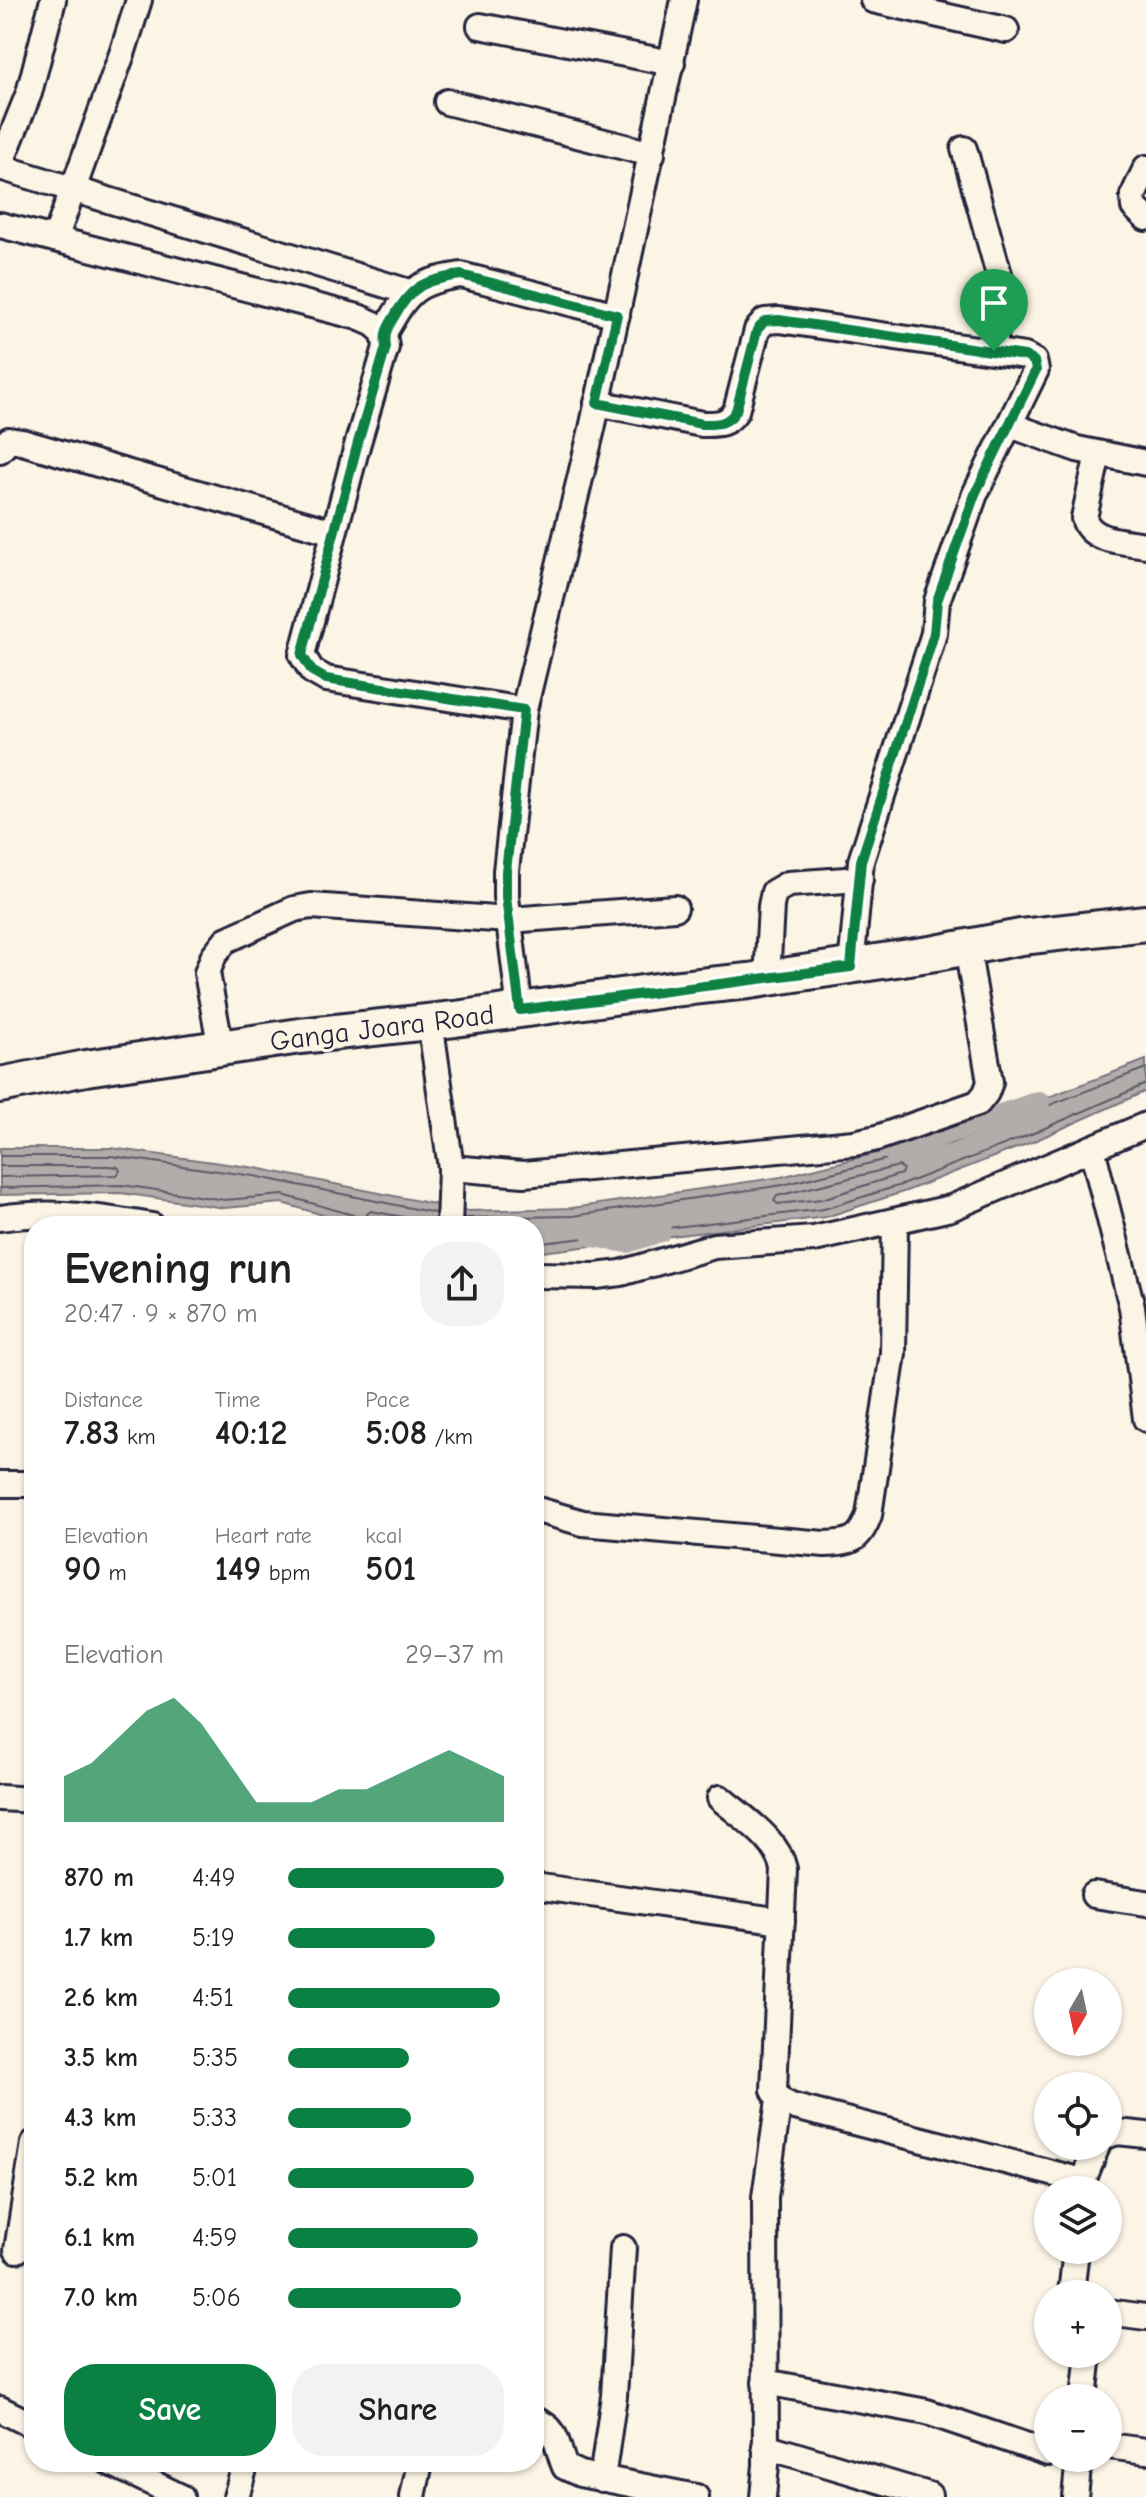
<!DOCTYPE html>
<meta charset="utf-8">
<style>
:root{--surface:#fff;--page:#f2f2f2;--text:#202124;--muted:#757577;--accent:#0b8043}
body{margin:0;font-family:"Comic Neue",sans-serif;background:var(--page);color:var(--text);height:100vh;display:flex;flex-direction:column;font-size:30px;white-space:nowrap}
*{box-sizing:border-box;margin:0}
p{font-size:26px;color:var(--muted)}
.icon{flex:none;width:44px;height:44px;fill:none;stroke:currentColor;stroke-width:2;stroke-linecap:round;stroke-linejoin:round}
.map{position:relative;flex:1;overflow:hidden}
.details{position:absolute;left:24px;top:1216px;width:520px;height:1256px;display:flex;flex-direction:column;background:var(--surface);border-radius:32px;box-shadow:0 2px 6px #0004}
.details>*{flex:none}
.needle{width:52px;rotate:189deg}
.buttons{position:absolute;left:1034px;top:1968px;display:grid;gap:16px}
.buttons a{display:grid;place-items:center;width:88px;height:88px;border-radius:50%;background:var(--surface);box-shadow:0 2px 6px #0004;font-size:40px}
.pin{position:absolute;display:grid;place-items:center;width:68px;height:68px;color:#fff;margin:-82px -34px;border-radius:50% 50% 50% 0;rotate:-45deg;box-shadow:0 0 8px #0007}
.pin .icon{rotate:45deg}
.round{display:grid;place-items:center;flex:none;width:84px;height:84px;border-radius:32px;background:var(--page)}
.overview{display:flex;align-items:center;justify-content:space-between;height:136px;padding:0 40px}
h1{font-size:44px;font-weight:600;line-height:60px}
.figures{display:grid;grid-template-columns:repeat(3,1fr);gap:12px;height:136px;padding:8px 40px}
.figures div{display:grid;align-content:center}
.figures b{font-size:34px;font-weight:600}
.figures small{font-size:22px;font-weight:400}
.figures p{font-size:22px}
.chart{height:224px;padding:16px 40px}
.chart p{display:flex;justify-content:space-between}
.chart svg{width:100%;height:144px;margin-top:8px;fill:var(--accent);opacity:.7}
.cta{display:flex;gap:16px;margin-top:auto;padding:16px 40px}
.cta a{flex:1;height:92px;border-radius:32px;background:var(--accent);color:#fff;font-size:32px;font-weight:600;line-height:92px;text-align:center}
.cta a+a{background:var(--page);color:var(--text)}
ul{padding:0 40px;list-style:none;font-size:26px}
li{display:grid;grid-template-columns:128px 96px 1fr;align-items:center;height:60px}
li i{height:20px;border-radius:10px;background:var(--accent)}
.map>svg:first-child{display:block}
.water{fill:#b2adab;stroke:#78757e;stroke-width:2}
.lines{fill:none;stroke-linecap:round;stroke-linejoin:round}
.shore{stroke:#5c5a68;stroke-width:2}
.canal{stroke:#b2adab;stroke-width:22}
.street-casing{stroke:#22223b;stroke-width:30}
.secondary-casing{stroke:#22223b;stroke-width:40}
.street{stroke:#fcf5e5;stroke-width:24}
.secondary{stroke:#fcf5e5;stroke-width:34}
.route-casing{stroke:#fff;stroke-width:16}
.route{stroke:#0b8043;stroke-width:10}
.labels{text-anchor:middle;stroke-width:6;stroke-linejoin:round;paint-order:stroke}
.street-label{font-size:28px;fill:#22223b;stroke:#fcf5e5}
</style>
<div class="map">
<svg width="1146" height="2497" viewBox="0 0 1146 2497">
<rect width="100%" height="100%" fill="#fcf5e5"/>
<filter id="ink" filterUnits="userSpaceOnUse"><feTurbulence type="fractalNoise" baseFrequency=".0125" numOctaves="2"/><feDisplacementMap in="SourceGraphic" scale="16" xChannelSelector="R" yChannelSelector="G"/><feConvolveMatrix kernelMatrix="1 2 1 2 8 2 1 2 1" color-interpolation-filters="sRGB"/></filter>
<g filter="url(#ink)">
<polygon class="water" points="1146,1060 1146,1091 1032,1142 906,1191 826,1217 542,1252 534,1252 534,1226 361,1226 282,1203 225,1208 121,1193 0,1195 0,1148 111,1148 256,1168 468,1211 572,1208 781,1177 949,1135"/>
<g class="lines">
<g class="shore">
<polyline points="0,1156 111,1156 254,1176 435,1213"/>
<polyline points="0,1166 109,1166 118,1167 120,1171 117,1175 0,1177"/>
<polygon points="899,1166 903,1169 901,1174 822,1199 778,1204 774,1201 777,1196"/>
<polyline points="0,1188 122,1185 225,1200 283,1195 353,1215 357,1220 358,1226"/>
<polyline points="463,1218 573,1216 783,1185 951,1143 1146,1068"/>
<polyline points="368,1226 367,1214 371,1211 435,1223"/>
<polyline points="534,1244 824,1209 904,1184 1029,1135 1146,1084"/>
</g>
<g class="canal">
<polyline points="893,1151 1039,1102"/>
<polyline points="593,1236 627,1242 660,1231"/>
</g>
<defs>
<g id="street">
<polyline points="873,0 1006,30"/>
<polyline points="480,26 672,63"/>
<polyline points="447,102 652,154"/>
<polyline points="964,149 1000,278 994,351"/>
<polyline points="0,165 29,93 53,0"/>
<polyline points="0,167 409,292"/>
<polyline points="1146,168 1133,196 1134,207 1146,218"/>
<polyline points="0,225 358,317 374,324 384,333 386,347 357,446 302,655 312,671 326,679 524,710"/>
<polyline points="55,239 123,51 139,0"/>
<path d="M384,333C407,293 413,282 461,275L617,315"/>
<path d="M597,403L702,424C717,424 727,425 736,411L757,330L765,321L779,320L1025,356L1034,361L1036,370L975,494L937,601L934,633L928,653L861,861L851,967"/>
<polyline points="1010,425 1077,449 1146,463"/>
<polyline points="0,450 9,440 22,442 333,532"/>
<path d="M1098,454L1084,518C1090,542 1125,541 1146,545"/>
<polyline points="767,979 771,906 774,892 788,884 860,879"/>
<polyline points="520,1010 506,897 506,871 524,710 592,429 684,0"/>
<polyline points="430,1021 451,1168 449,1226"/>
<polyline points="221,1049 207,973 214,955 226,940 294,909 311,906 509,920 675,908"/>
<polyline points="1092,1148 1132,1307 1146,1419"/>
<polyline points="451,1168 524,1174 854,1143 877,1138 978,1103 986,1093 990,1082 967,947"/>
<path d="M0,1218C52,1210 100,1217 152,1226"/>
<polyline points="534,1275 596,1276 621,1273 714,1246 814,1239 951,1208 1146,1125"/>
<polyline points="0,1484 34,1484"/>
<path d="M534,1509L583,1523L825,1544C852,1543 860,1540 869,1515L893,1353L895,1222"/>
<polyline points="0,1798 34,1800"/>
<path d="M720,1798C743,1818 778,1839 784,1869L774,2090L779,2100L791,2106L1071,2178L1081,2186V2190"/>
<polyline points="534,1886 782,1921"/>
<polyline points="1094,1895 1146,1903"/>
<polyline points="1108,2135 1117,2132 1146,2135"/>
<polyline points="1081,2186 1097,2146"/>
<polyline points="17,2250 34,2143"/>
<polyline points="1071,2294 1076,2250"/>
<polyline points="1108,2312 1146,2317"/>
<polyline points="765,2382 927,2412 1048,2453"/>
<polyline points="1084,2398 1089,2354"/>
<polyline points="0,2409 34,2426"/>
<path d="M534,2420C559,2427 556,2447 565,2467L580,2474L696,2497"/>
<polyline points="765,2446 929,2495"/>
<polyline points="1108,2446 1146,2451"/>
<polyline points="109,2462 181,2497"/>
<polyline points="602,2479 614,2396 623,2248"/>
<polyline points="236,2497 246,2462"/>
<polyline points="413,2497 420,2462"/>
<polyline points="763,2497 766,2465 765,2197 779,2100"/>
<polyline points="1075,2497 1079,2458"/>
</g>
<polyline id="secondary" points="0,1085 86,1068 300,1036 455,1019 671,989 749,981 936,953 1021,937 1146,923"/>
</defs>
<use href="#street" class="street-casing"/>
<use href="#secondary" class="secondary-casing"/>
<use href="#street" class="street"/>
<use href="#secondary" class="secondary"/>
</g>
</g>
<g class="lines" filter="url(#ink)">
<defs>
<path id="route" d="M461,275L617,315L597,403L702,424C717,424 727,425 736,411L757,330L765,321L779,320L1025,356L1034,361L1036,370L975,494L937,601L934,633L928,653L861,861L851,967L520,1010L506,897V871L524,710L326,679L312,671L302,655L357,446L386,347C384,333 387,329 394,317C412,285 425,280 461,275Z"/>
</defs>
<use href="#route" class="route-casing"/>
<use href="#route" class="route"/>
</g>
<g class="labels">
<g class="street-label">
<text transform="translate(382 1027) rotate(-7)" y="10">Ganga Joara Road</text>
</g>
</g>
</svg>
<div class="buttons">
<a><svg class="needle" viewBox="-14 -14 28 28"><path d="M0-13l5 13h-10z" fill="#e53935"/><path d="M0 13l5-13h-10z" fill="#757577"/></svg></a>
<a><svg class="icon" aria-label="locate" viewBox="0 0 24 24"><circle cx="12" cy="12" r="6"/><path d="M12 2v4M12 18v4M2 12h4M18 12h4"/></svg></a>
<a><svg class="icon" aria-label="layers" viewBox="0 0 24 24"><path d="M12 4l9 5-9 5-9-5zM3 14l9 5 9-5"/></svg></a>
<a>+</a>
<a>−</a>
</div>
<div class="pin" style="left:994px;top:351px;background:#1e9e55"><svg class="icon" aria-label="arrive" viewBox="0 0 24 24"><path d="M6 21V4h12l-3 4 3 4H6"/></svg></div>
<section class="details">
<div class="overview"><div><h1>Evening run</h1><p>20:47 · 9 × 870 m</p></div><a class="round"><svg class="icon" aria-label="share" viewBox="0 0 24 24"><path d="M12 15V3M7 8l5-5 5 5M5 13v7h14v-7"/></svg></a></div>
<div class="figures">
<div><p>Distance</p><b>7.83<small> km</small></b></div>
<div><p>Time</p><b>40:12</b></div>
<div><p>Pace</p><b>5:08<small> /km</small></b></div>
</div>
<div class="figures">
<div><p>Elevation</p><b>90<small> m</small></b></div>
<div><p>Heart rate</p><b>149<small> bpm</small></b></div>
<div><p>kcal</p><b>501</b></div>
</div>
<div class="chart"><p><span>Elevation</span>29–37 m</p>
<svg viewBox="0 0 160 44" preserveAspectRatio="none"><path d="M0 44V30L10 26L20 18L30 10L40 6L50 14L60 26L70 38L80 38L90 38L100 34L110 34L120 30L130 26L140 22L150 26L160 30V44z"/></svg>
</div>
<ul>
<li><b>870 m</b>4:49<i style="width:100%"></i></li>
<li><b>1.7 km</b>5:19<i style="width:68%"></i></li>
<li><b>2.6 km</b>4:51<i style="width:98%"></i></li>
<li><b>3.5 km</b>5:35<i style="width:56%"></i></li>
<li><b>4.3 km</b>5:33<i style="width:57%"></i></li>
<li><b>5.2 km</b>5:01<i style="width:86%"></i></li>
<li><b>6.1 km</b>4:59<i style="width:88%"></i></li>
<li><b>7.0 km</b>5:06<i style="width:80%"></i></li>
</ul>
<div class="cta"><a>Save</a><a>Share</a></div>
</section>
</div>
